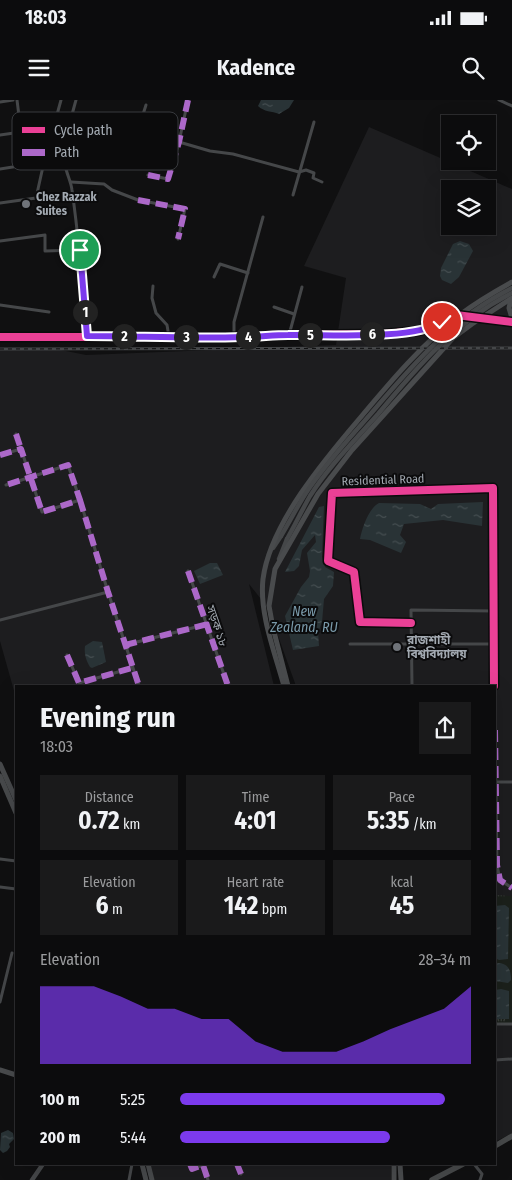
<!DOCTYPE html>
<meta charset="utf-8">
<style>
:root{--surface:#0c0c0d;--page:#1a1a1b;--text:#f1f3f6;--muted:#9a9b9d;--line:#2c2c2e;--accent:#7c3aed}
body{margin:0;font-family:"Fira Sans Condensed","Noto Sans Bengali",sans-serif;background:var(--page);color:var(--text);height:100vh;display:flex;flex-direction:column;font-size:19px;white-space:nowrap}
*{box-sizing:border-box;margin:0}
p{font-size:16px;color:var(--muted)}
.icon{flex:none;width:28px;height:28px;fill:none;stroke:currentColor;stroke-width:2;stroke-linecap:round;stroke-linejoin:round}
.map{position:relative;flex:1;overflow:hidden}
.side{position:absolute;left:15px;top:585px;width:481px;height:480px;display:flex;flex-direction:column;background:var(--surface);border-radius:0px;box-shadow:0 5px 20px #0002,0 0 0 1px var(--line)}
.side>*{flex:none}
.fabs{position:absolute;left:441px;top:15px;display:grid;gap:10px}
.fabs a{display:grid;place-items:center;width:55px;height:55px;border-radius:0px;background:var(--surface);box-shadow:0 5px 20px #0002,0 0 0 1px var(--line);font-size:25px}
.pin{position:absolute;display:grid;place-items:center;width:42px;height:42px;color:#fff;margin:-21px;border:2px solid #fff;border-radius:50%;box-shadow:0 1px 5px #0007}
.km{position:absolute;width:25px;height:25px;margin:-12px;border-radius:50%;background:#222;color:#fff;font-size:14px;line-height:25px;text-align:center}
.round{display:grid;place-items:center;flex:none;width:52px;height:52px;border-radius:0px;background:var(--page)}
.headline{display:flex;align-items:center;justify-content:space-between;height:85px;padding:0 25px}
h1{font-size:28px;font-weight:700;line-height:38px}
.stats{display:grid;grid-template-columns:repeat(3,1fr);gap:8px;height:85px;padding:5px 25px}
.stats div{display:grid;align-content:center;border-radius:0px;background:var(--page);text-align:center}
.stats b{font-size:25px;font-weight:700}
.stats small{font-size:14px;font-weight:400}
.stats p{font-size:14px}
.chart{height:140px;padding:10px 25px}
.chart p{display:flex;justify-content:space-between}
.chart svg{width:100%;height:90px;margin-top:5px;fill:var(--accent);opacity:.7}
ul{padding:0 25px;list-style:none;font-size:16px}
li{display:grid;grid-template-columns:80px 60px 1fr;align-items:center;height:38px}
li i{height:12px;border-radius:6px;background:var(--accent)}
.status{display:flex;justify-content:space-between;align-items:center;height:35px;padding:0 25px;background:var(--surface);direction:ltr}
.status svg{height:14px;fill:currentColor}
header{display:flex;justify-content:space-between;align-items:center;height:65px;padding:0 25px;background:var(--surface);font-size:22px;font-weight:700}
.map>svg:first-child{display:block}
.built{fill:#1d1d1f;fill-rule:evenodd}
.grass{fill:url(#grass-tufts)}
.water{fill:url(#water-ripples)}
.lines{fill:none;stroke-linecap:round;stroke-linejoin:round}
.minor{stroke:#454749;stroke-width:3}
.tertiary{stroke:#454749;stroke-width:4.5}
.secondary{stroke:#494b4d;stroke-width:5}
.primary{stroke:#47494b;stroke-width:5}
.trunk{stroke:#47494a;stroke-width:5.5}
.rail-casing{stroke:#454749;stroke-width:3}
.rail{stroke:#0b0b0c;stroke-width:1;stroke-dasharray:4;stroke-linecap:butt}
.tertiary-bridge{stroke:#454749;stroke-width:4.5}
.quiet{stroke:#ac68c9;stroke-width:6;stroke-dasharray:12 6;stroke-linecap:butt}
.cycleway-casing{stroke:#0b0b0c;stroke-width:11}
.cycleway{stroke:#ea4096;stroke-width:8}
.route-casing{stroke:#fff;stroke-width:10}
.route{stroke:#7c3aed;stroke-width:6}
.poi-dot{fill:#6f7379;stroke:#0b0b0c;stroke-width:2}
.labels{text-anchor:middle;stroke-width:4;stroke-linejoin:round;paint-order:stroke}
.poi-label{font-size:12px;font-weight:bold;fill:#a2a9b1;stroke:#0b0b0c;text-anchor:start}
.street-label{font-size:12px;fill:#a2a9b1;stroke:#0b0b0c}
.water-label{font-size:14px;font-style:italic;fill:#7a9aaa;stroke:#0b0b0c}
.key{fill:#0b0b0c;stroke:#383a3e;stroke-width:1}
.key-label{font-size:14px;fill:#a2a9b1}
</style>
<div class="status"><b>18:03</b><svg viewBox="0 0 49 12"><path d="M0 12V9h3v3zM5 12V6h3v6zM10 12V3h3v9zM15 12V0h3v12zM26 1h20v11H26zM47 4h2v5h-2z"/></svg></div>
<header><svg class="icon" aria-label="menu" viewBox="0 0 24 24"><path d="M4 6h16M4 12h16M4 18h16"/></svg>Kadence<svg class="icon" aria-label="search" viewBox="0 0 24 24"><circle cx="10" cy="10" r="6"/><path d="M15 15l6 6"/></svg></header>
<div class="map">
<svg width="512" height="1080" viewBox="0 0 512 1080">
<defs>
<pattern id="grass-tufts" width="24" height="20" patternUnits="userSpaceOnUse" patternTransform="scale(1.25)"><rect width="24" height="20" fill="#1b201b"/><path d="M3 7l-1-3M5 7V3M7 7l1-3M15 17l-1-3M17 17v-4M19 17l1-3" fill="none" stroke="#393e3a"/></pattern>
<pattern id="water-ripples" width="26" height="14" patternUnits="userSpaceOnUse" patternTransform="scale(1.25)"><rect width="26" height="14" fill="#293336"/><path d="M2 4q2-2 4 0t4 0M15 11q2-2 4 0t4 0" fill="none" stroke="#454e51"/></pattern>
</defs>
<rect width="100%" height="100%" fill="#101011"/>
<g class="built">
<path d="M369,27L512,89V1033L495,1042V586H296L268,508L249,484L274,586H16V598L0,541V248L56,249L86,255L336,245L346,178L304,166ZM450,89H488V126H450Z"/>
<polygon points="149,1064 391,1064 391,1080 154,1080"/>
</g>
<polygon class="grass" points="495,795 512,796 512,923 495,923"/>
<g class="water">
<path d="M261,0H294L289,8L279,14C272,11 264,12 258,6Z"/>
<polygon points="460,141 469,144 473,151 459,177 451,184 442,180 440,176 441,168 453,144"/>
<path d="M483,402L482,426L443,420L404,424L400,435L406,442L401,453L370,440L360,439C362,428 369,408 379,403L420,404L431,409L438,404Z"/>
<polygon points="324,406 322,457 325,467 334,472 333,486 324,499 322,522 318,532 319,546 293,550 285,516 301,487 309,477 310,471 307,453 316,442 315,435 302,450 299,466 294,471 285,472 319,407"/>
<polygon points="210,463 217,463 223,475 200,484 194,471"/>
<path d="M93,541L102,542L106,562L92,568L90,567C86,560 84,554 85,546Z"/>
<polygon points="505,805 509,808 508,859 499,860 495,858 495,806"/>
<path d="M499,863C509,864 511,871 511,880L508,883L495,881V864Z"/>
<polygon points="501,889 509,891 509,919 495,919 495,890"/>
<polygon points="8,1030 13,1033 14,1039 9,1044 10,1047 7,1051 3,1053 0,1050 1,1033"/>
</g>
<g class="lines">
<g class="minor">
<polyline points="17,0 21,32 53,29"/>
<path d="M76,0C71,18 63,45 65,64C66,73 71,81 72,90C79,139 83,187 87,236"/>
<polyline points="499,0 512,6"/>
<polyline points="0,2 13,0"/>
<polyline points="138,30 146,5"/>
<polyline points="0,35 21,32"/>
<polyline points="65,56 115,59 124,26 210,51 233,54 299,72 306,70 314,73 313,78 322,82"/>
<polyline points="0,69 44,62"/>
<polyline points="148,75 168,79 179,42 188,0"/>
<polyline points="71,82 104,84 112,90 138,100 185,109 178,139"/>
<polyline points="293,95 314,22"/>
<polyline points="0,103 36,98 44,62 61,0"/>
<polyline points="0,141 45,135 45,151 80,150"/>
<polyline points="214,177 220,164 248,173"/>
<polyline points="153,186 152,198 156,213 167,225 169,237"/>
<polyline points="0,205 49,212"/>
<polyline points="274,207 294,214"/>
<polyline points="481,219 512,222"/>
<polyline points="289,235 302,187"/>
<polyline points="0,237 242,237 289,235 384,234 418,231 430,228 456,215 468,217"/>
<polyline points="234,237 234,222 263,117"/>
<polyline points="16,334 21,349"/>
<polyline points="0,355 21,349 42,412 80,400 68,365 6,385"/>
<polyline points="80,400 108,492 139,586"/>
<polyline points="188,471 228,586"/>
<polyline points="0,520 108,492"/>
<polyline points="411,523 360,522 354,472 328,461 332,393 493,388 494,586"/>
<polyline points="350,544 495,544"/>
<polyline points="125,545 208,524"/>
<polyline points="67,555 79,583 132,568"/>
<polyline points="412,586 411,510 494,511"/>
<polyline points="495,630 497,765 500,780 512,788"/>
<polyline points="496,682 512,682"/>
<polyline points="0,759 16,761"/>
<polyline points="0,787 16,789"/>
<polyline points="0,902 12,853"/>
<polyline points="495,924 512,924"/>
<polyline points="495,960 512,959"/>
<polyline points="190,1064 192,1069 203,1065 208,1080"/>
<polyline points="237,1064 241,1074"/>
<polyline points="474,1064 482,1074 480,1080"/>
<polyline points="129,1080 132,1064"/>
</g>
<g class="tertiary">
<polyline points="273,448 281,436"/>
<polyline points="279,459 287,439"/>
<polyline points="32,1080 43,1064"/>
</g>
<g class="secondary">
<polyline points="511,199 509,208 512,218"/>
<path d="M284,586C275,553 259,513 263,479C270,424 325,359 360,318C391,281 422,244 461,214C477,202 494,192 512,182"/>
<polyline points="288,586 273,528 269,506 275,469 318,394 352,350 453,238 472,224 512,198"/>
<polyline points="0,970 16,975"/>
<polyline points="400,1064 401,1080"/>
<polyline points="394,1080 394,1064"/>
</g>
<g class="primary">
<polyline points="0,664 16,700"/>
<polyline points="0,676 16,713"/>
<polyline points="142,1064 146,1080"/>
<polyline points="148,1064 152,1080"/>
</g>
<g class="trunk">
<polyline points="495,1046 512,1036"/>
<polyline points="432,1080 463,1064"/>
</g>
<defs>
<polyline id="rail" points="0,249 512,248"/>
</defs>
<use href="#rail" class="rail-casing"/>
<use href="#rail" class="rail"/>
<g class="tertiary-bridge">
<path d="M281,436C290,421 297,407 306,393C326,363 351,337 374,310C415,262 454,217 512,188"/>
<path d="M287,439C295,425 302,410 310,396C329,366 355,340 378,314C417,267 456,221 512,193"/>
</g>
<g class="quiet">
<polyline points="148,75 168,79 179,42 188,0"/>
<polyline points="138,100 185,109 178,139"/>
<polyline points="16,334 21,349"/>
<polyline points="0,355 21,349 42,412 80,400 68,365 6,385"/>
<polyline points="80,400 108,492 139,586"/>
<polyline points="188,471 228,586"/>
<polyline points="125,545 208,524"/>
<polyline points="67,555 79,583 132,568"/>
<polyline points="495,630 497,765 500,780 512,788"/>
<polyline points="14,694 16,694"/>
<polyline points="190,1064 192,1069 203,1065 208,1080"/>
<polyline points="237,1064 241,1074"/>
</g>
<defs>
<g id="cycleway">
<polyline points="0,237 242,237 289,235 384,234 418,231 430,228 456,215 512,222"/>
<polyline points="411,523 360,522 354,472 328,461 332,393 493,388 494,586"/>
</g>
</defs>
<use href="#cycleway" class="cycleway-casing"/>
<use href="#cycleway" class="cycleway"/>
</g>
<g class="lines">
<defs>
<path id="route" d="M80,150L87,236C138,236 191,239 242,237C258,237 273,235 288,235C326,234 411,241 442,222"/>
</defs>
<use href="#route" class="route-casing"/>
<use href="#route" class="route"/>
</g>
<g class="poi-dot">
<circle cx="26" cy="104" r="5"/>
<circle cx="397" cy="547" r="5"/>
</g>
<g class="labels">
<g class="poi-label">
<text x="36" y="101">Chez Razzak<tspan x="36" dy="14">Suites</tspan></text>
<text x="407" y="544">রাজশাহী<tspan x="407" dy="14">বিশ্ববিদ্যালয়</tspan></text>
</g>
<g class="street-label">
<text transform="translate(383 380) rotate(-2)" y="4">Residential Road</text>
<text transform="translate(217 526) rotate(71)" y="4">সড়ক ১৮</text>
</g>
<g class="water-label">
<text x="304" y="516">New<tspan x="304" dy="16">Zealand, RU</tspan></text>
</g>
</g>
<rect x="12" y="12" width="166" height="58" rx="8" class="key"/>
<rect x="22" y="27" width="23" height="6" fill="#ea4096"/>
<rect x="22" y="49" width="23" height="7" fill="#ac68c9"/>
<g class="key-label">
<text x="54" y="35">Cycle path</text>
<text x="54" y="57">Path</text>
</g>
</svg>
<div class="fabs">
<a><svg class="icon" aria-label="locate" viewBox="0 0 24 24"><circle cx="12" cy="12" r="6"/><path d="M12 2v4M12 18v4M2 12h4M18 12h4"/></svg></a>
<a><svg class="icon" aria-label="layers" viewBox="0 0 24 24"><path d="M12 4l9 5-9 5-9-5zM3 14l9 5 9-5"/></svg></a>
</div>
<div class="pin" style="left:80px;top:150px;background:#1e9e55"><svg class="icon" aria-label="arrive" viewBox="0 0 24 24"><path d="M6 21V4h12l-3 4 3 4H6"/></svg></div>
<div class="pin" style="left:442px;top:222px;background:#d93025"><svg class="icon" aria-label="check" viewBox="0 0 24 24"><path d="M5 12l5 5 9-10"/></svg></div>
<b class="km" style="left:85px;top:212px">1</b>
<b class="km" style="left:124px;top:236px">2</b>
<b class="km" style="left:186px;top:237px">3</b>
<b class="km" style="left:248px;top:237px">4</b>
<b class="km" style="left:310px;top:235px">5</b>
<b class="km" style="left:372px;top:234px">6</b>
<section class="side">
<div class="headline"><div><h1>Evening run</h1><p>18:03</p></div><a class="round"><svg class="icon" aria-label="share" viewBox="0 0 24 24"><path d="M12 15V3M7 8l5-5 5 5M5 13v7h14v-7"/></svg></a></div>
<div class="stats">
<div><p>Distance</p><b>0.72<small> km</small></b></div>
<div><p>Time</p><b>4:01</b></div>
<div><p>Pace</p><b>5:35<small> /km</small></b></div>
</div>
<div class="stats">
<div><p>Elevation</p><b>6<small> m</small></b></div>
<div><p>Heart rate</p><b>142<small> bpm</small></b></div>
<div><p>kcal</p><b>45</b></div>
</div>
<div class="chart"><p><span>Elevation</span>28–34 m</p>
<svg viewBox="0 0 160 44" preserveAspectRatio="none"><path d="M0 44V6L10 6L20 6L30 11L40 17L50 17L60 22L70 22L80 33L90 38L100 38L110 38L120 33L130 27L140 22L150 17L160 6V44z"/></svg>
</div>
<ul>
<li><b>100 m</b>5:25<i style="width:91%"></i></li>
<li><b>200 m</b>5:44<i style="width:72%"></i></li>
</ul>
</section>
</div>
